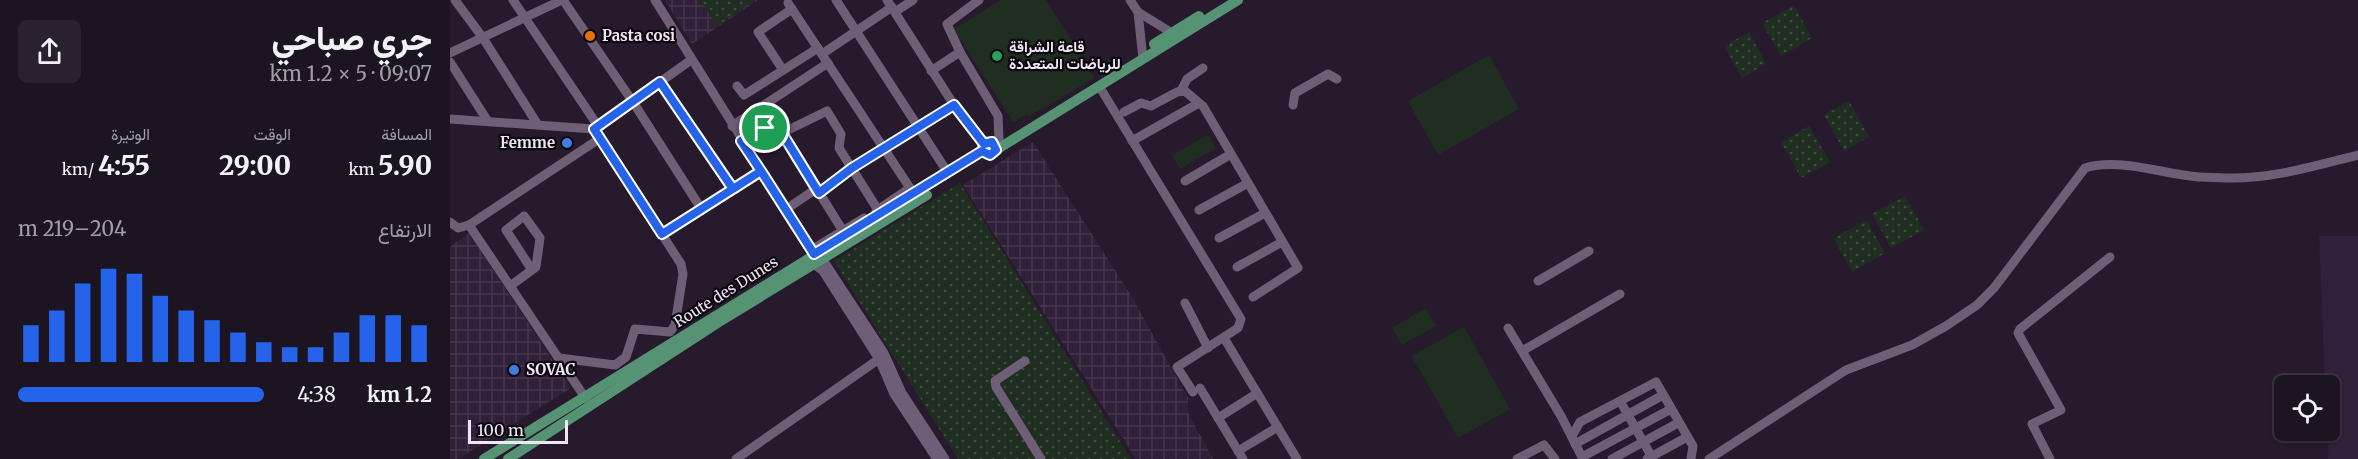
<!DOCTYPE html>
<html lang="ar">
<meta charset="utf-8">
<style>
:root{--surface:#1d1422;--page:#2a212f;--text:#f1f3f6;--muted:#a09ea5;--line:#3b3340;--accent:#2563eb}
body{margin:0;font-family:Merriweather,Vazirmatn,serif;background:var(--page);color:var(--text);direction:rtl;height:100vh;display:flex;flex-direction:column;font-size:22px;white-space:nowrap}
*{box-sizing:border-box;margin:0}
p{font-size:20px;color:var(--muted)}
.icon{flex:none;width:33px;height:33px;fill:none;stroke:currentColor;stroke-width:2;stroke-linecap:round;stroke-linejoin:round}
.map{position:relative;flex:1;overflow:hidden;direction:ltr}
.side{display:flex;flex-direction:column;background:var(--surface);width:450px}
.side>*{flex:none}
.buttons{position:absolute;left:1824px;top:375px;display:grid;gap:12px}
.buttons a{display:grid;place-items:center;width:66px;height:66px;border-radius:9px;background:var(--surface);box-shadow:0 2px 4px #0004,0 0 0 2px var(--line);font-size:30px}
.scale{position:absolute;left:18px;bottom:15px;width:100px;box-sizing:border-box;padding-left:6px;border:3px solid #f0e7f4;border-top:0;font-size:16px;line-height:21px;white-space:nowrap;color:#f0e7f4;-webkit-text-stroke:4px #0d070f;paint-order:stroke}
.pin{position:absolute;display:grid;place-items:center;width:51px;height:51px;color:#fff;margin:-26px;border:3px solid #fff;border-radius:50%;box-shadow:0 2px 6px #0007}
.round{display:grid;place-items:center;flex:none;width:63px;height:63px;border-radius:9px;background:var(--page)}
.overview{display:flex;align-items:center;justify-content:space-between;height:102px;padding:0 18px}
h1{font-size:33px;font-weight:800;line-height:45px}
.figures{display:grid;grid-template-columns:repeat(3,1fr);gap:9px;height:102px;padding:6px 18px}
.figures div{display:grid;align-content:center}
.figures b{font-size:26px;font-weight:800}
.figures small{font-size:16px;font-weight:400}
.figures p{font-size:16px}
.chart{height:168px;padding:12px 18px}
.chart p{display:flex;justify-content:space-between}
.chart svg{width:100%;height:108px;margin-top:6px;stroke:var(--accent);stroke-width:6}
ul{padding:0 18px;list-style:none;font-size:20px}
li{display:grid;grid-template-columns:96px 72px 1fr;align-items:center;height:45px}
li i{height:15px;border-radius:8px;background:var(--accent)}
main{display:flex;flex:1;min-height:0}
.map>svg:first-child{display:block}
.built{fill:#312039}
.industrial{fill:url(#industrial-grid)}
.green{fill:url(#green-dots)}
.pitch{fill:#1f2e21}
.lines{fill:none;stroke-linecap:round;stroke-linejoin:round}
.minor{stroke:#6e5f76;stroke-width:9}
.major{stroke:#559374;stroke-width:10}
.route-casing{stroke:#fff;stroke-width:12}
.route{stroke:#2563eb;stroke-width:8}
.food-dot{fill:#e8710a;stroke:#0d070f;stroke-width:2}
.leisure-dot{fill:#2e9e5b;stroke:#0d070f;stroke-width:2}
.shop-dot{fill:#3f7fe0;stroke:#0d070f;stroke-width:2}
.labels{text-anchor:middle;stroke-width:4.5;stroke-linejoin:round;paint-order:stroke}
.poi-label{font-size:15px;font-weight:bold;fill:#f0e7f4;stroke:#0d070f;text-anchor:start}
.street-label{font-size:15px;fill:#f0e7f4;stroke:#0d070f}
</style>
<main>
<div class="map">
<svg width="1908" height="459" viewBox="0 0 1908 459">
<defs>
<pattern id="industrial-grid" width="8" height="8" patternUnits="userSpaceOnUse" patternTransform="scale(1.5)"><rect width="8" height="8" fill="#312039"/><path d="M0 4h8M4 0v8" fill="none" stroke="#45364c"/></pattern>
<pattern id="green-dots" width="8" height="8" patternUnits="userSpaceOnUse" patternTransform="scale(1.5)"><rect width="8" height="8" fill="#1f2e21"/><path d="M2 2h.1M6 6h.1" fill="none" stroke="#404c42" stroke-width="1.8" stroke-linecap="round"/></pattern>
</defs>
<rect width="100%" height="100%" fill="#271a2d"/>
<polygon class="built" points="1869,236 1908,236 1908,459 1878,459 1880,386 1875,385"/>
<g class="industrial">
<polygon points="215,0 308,0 242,44"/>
<polygon points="583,142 682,297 738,398 737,411 763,459 686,459 513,185"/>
<polygon points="19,233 121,388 8,459 0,459 0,247"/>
</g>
<g class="green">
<polygon points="250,0 305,0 267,26"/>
<polygon points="1344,5 1362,38 1331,56 1312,23"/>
<polygon points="1299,32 1316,64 1292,78 1274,46"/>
<polygon points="1399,101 1419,137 1394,151 1374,115"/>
<polygon points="1359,126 1380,162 1351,178 1331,142"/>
<polygon points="510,183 681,459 508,459 384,261"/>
<polygon points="1455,196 1474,230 1441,248 1422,214"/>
<polygon points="1416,220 1435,253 1402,272 1384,238"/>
</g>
<g class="pitch">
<polygon points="551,0 596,0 645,78 578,117 577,114 563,122 504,29"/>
<polygon points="1039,55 1069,109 988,155 958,101"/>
<polygon points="758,135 766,148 730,169 722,155"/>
<polygon points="976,308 986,326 952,345 942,328"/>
<polygon points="1014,327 1060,409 1008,438 962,356"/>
</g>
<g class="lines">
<g class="minor">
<polyline points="5,0 33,38 88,125"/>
<polyline points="63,0 148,126"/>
<polyline points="113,0 183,102 252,210"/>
<polyline points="205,0 364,254"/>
<polyline points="386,0 498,173"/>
<polyline points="437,0 504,105 534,144"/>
<polyline points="680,0 688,12 693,59"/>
<polyline points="338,3 460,188"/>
<polyline points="445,12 463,0"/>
<polyline points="688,12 722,33"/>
<polyline points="510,52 548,116 549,140"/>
<polyline points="0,53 112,0"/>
<polyline points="372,54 442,7"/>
<polyline points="0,62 37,120"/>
<polyline points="333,70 308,32 342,9"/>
<polyline points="481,71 510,52 497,24 529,0"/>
<polyline points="210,82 283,189"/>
<polyline points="287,86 294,95 368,48"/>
<polyline points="649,86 791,319 788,328 727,367 743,392"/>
<polyline points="731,91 737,79 753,68"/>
<polyline points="843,105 845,93 878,74 887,79"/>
<polyline points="674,112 691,103 701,106 727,92 735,91 749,103"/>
<polyline points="0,119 144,129 241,60"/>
<polyline points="282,126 378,63"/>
<polyline points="332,133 393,231"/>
<polyline points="291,141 315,128 325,134 332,133 377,111 391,134 389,148 428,210"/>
<polyline points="682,141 749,103 753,106 848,268 803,297"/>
<polyline points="735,181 781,154"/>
<polyline points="369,193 402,168 504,105"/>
<polyline points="335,210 366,189"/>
<polyline points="749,210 798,183"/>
<polyline points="426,211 460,188 462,193"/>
<polyline points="0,222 8,228 19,225 136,399"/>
<polyline points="19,225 149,139"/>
<polyline points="212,234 311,171"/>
<polyline points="769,238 815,213"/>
<polyline points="361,250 414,218"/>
<polyline points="373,260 434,353 452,393 495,459"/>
<polyline points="365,265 373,271 429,359 444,394 487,459"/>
<polyline points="787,267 832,242"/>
<polyline points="1088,281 1139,251"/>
<polyline points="60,286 86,267 90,238 74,216 56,230 82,270"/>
<polyline points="735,303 758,348"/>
<polyline points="1058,328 1111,416 1133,459"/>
<polyline points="774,338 847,459"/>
<polyline points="1072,351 1170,294"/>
<polyline points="109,358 165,365 176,357 185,329 220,332 225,325 233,274 231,264 144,129"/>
<polyline points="575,361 545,381 546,387 591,459"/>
<polyline points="750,388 793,459"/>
<polyline points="1170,401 1203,459"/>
<polyline points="768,418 806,394"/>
<polyline points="1122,436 1130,422 1206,382 1243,446 1241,459"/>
<polyline points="1125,444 1213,395"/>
<polyline points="788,451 828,427"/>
<polyline points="1132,457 1221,409"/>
<polyline points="286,459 429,359"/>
<polyline points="1067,459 1094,445 1105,459"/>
<polyline points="1162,459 1228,423"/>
<polyline points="1197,459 1237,437"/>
<path d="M1259,459L1396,370L1462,345L1496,326L1527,305L1544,288L1635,168C1666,158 1708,172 1740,176C1752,178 1764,177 1777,178C1822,179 1864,166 1908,155"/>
<polyline points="1600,459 1582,424 1611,410 1568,333 1570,329 1660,257"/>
</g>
<g class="major">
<polyline points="704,44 749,16"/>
<circle cx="539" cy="148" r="7"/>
<polyline points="546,150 788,0"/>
<polyline points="34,459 533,151"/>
<polyline points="58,459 269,322 477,195"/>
</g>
</g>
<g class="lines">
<defs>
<polyline id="route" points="315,128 291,141 311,171 212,234 144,129 210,82 283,189 311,171 364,254 532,151 540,155 546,150 542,142 534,144 504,105 402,168 369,193 332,133 325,134 315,128"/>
</defs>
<use href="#route" class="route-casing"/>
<use href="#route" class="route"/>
</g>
<circle class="food-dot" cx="140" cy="36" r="6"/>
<circle class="leisure-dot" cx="547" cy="56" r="6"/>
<g class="shop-dot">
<circle cx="117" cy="143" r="6"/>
<circle cx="64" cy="370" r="6"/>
</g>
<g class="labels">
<g class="poi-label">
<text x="152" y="41">Pasta cosi</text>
<text x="559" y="52">قاعة الشراقة<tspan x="559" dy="17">للرياضات المتعددة</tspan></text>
<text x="105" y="148" text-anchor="end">Femme</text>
<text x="76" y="375">SOVAC</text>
</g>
<g class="street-label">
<text transform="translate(276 292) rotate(-32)" y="5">Route des Dunes</text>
</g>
</g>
</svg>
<div class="buttons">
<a><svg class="icon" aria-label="locate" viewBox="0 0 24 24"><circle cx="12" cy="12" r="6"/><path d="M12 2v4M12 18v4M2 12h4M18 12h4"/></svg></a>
</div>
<div class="scale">100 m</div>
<div class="pin" style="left:315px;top:128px;background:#1e9e55"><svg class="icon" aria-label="arrive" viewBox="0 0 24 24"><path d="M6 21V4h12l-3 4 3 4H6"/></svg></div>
</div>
<section class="side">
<div class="overview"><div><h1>جري صباحي</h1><p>09:07 · 5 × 1.2 km</p></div><a class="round"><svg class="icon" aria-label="share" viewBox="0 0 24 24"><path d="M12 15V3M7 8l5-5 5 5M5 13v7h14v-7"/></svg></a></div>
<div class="figures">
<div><p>المسافة</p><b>5.90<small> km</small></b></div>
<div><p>الوقت</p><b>29:00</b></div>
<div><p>الوتيرة</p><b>4:55<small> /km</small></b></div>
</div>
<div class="chart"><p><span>الارتفاع</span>204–219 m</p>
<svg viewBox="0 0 160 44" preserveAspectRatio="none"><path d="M5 44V29M15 44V23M25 44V12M35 44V6M45 44V8M55 44V17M65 44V23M75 44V27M85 44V32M95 44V36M105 44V38M115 44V38M125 44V32M135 44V25M145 44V25M155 44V29"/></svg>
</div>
<ul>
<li><b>1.2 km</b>4:38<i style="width:100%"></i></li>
</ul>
</section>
</main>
